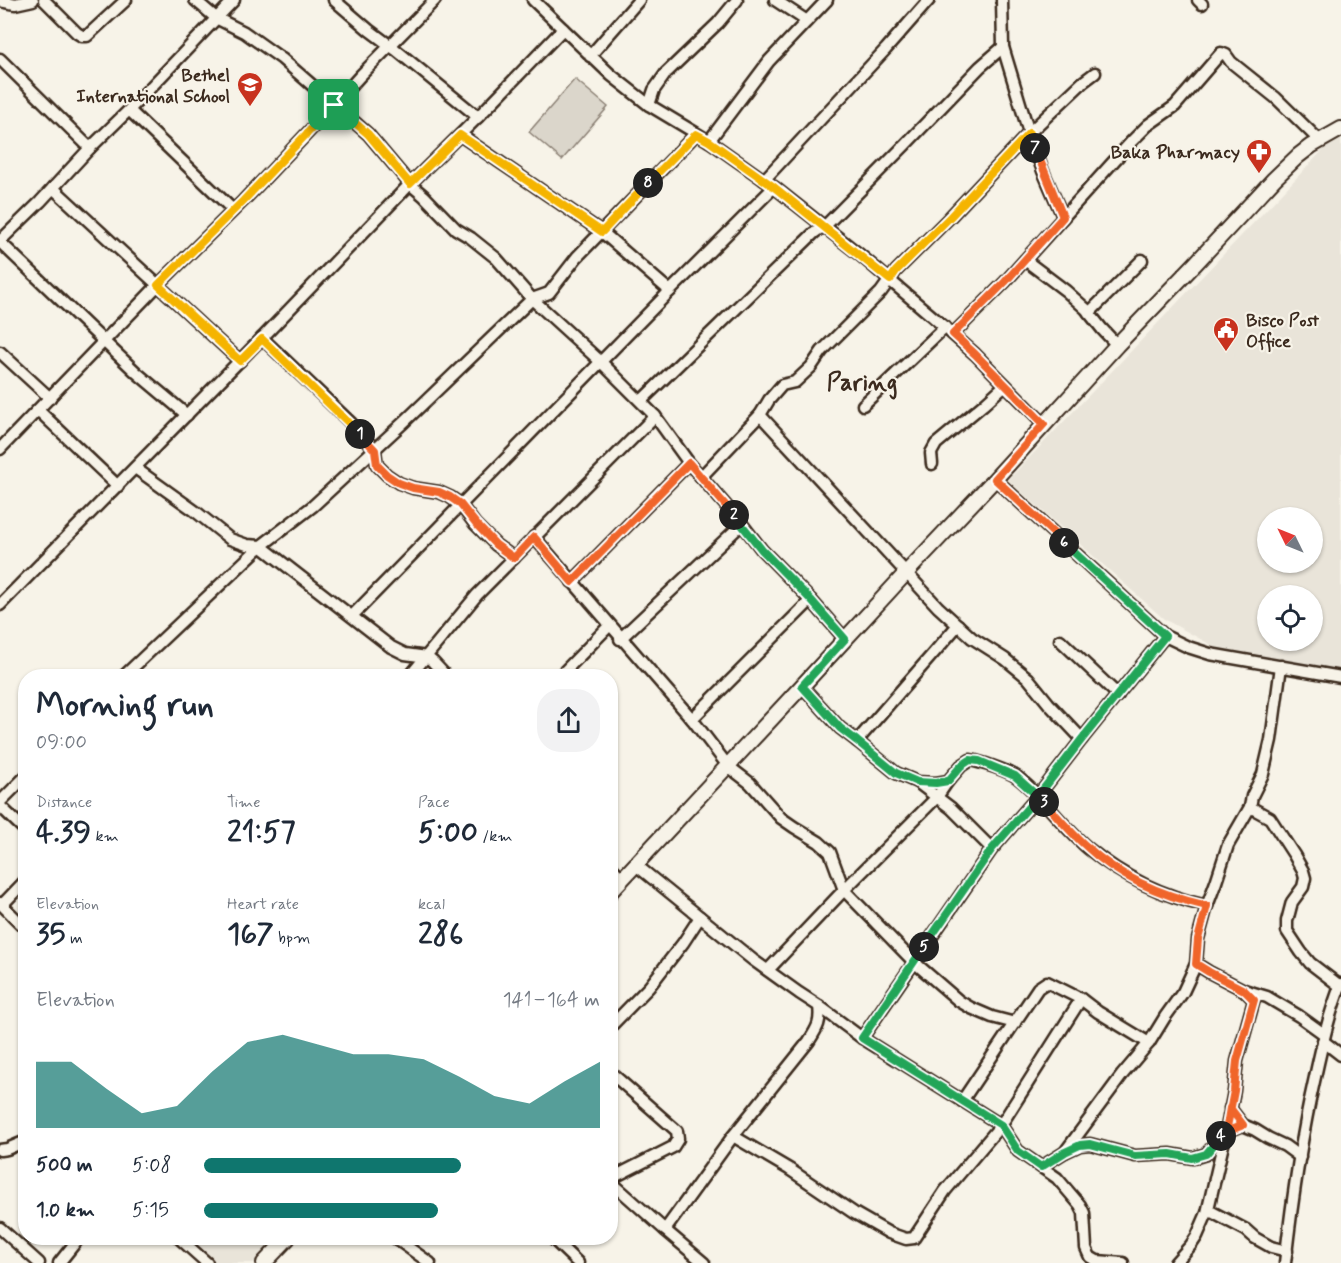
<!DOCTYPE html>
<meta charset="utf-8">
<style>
:root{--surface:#fff;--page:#f2f2f3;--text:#1f2937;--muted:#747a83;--accent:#0f766e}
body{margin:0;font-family:Mynerve,sans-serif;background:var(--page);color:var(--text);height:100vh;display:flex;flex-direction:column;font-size:22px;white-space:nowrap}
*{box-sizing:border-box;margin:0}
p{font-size:20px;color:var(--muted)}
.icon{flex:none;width:33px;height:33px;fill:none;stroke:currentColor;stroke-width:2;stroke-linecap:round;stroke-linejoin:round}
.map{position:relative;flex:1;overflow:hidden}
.sheet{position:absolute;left:18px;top:669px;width:600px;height:576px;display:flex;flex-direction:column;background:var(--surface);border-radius:24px;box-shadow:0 2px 4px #0004}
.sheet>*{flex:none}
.needle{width:39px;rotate:313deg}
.tools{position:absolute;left:1257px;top:507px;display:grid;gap:12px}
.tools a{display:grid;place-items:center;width:66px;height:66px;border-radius:50%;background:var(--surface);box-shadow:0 2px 4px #0004;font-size:30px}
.pin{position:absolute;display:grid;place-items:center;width:51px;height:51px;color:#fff;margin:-26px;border-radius:12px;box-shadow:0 3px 9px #0006}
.km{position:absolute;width:30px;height:30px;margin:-15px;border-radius:50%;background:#222;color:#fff;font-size:16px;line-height:30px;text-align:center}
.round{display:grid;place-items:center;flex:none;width:63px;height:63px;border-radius:24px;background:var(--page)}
.head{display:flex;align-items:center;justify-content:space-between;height:102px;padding:0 18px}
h1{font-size:33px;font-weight:700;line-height:45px}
.metrics{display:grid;grid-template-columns:repeat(3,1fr);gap:9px;height:102px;padding:6px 18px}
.metrics div{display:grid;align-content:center}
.metrics b{font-size:30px;font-weight:700}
.metrics small{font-size:16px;font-weight:400}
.metrics p{font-size:16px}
.chart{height:168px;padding:12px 18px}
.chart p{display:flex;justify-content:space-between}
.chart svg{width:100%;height:108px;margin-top:6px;fill:var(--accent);opacity:.7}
ul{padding:0 18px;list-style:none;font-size:20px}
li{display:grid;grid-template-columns:96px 72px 1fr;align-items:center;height:45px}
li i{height:15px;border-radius:8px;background:var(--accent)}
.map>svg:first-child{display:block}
.built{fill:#e9e4d9;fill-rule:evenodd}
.grass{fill:#dbd6cb;stroke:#8b8074;stroke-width:1.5}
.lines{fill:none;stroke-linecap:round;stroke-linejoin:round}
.minor-casing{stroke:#3b2a1e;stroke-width:15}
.major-casing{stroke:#3b2a1e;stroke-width:18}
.minor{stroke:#f7f3e8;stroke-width:10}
.major{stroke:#f7f3e8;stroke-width:14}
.split-1-casing{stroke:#fff;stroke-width:12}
.split-2-casing{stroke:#fff;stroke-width:12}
.split-3-casing{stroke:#fff;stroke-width:12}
.split-4-casing{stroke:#fff;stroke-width:12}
.split-5-casing{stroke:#fff;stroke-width:12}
.split-6-casing{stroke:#fff;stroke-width:12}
.split-7-casing{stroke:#fff;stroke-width:12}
.split-8-casing{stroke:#fff;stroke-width:12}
.split-9-casing{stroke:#fff;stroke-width:12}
.split-1{stroke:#f5b400;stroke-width:8}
.split-2{stroke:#f0652b;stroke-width:8}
.split-3{stroke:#22a559;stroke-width:8}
.split-4{stroke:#f0652b;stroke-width:8}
.split-5{stroke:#22a559;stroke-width:8}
.split-6{stroke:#22a559;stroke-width:8}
.split-7{stroke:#f0652b;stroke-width:8}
.split-8{stroke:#f5b400;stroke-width:8}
.split-9{stroke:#f5b400;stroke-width:8}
.labels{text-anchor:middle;stroke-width:4.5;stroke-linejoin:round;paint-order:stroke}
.poi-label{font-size:18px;font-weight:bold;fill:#3b2a1e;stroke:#f7f3e8;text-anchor:end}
.district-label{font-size:24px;font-weight:bold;fill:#3b2a1e;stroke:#f7f3e8}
</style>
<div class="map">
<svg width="1341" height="1263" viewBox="0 0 1341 1263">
<rect width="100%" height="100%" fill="#f7f3e8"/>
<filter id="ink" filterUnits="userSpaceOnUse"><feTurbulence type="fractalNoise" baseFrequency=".0167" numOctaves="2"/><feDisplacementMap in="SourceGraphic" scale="12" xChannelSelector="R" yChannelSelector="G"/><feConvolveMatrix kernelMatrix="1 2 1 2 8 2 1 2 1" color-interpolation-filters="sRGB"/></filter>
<g filter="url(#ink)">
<g class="built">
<path d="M1341,140V673L1215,647L1164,619L1008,480L1325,148ZM1268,518H1312V562H1268ZM1268,596H1312V640H1268Z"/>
<polygon points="186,1238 285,1238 261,1263 212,1263 185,1240"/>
</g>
<polygon class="grass" points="575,79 608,107 562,160 529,132"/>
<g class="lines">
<defs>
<g id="minor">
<polyline points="44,0 77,33 82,36 87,36 126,0"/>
<polyline points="195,0 216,18 244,32 282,59 368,134 410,184 424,196 456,229 471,238 496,258 532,299 601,362 655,416 689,463 742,524 762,550 811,600 845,639"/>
<polyline points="334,0 369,30 396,50 478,117"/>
<polyline points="533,0 611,75 649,105 709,141 774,187 860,255 933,317 975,354 1044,424"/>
<polyline points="775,0 807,21"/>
<polyline points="1002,0 1003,47 1029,133 1043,171 1063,217"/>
<polyline points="1198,0 1202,4"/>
<polyline points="0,1 15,4 33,0"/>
<polyline points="590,56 639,0"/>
<polyline points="0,59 90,148"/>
<polyline points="649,105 654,90 666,73 718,23 737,0"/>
<polyline points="129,110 233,210"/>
<polyline points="460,135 602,232 670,291"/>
<polyline points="709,141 769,61 827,0"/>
<polyline points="764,180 886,49 929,0"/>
<polyline points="53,188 240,361"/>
<polyline points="0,241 40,202 90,148 129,110 234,0"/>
<polyline points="0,242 137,373 187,415"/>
<polyline points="1025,260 1066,291 1086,309 1102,329 1117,345"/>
<polyline points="1089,313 1142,260"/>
<polyline points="953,334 1005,282 1132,141 1148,125 1175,106 1221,53 1226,55 1231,62 1276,98 1320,141"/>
<polyline points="262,338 351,423 375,450 377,465 387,475 399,483 413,488 439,492 450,497 460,504 475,524 496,545 514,558"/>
<polyline points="0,352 50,398"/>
<polyline points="641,401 814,233 828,223 905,145 980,67 1003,47"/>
<polyline points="863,405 945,327"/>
<polyline points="38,410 118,486"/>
<polyline points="760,415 938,607 972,638 1005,659 1028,678 1049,704 1082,739"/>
<polyline points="0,449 158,285 243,201 334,105 360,76 435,0"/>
<polyline points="932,464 931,453 936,444 983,405 1005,385"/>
<polyline points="135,468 195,511 230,539 247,545 261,546 391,647 405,654 427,657 433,662 446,676"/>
<polyline points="701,477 760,415 769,400 782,385 795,382 811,367 822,351 881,292 896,271 950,217 1029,133 1083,82 1095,73"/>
<polyline points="995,479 1165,636 1188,647 1210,654 1341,677"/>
<polyline points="534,537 692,719 728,766 750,783 781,818 794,827 819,842 830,852 844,890 914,962 959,1001 971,1008 992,1017 1015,1023"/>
<polyline points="572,582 689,463"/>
<polyline points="0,605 262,338 410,184 478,117 563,29"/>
<polyline points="352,616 670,291 774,187"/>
<polyline points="620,639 742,524"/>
<polyline points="1060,640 1118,695"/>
<polyline points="124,676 261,546 313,506 403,423 532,299 549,293 577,257 696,134"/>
<polyline points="410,676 477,595 655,416"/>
<polyline points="560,676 609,626"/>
<path d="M802,686L840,728L857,741L896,773L917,782L936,783L948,781L961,766L970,760C982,762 1008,771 1017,777C1044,798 1063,827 1089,849C1124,878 1162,896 1207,906"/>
<polyline points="692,719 811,600"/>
<polyline points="857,741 958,625"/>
<polyline points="917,782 951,808 992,849"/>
<polyline points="0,802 26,776"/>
<polyline points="0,806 26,831"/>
<polyline points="1250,807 1270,818 1294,855 1303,871 1305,878 1303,887 1292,902 1287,921 1287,931 1301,952 1310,963 1340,986"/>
<polyline points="636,865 753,960 799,993 819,1006 862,1038 1001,1125 1018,1151 1057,1178 1080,1205 1084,1213 1086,1248 1090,1257 1097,1261 1123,1263"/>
<polyline points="610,866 623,879"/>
<polyline points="0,903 26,929"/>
<polyline points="2,905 26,880"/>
<polyline points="1196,964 1209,972 1244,990 1267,997 1299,1016 1324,1034"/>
<polyline points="768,970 844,890 937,797 948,781"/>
<polyline points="610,1027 649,987 683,943 700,917"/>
<polyline points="862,1038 992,849 1038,796 1082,739 1165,636"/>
<polyline points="1323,1041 1341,1055"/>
<polyline points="610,1072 677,1131 678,1139 673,1147 610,1179"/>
<polyline points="962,1101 1038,988 1047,982 1081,999 1098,1012 1149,1043"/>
<polyline points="1230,1108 1243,1125 1255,1130 1268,1138 1285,1146 1300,1157"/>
<polyline points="733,1136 789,1169 854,1213 889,1233 906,1239 914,1238 945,1191 1001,1125 1081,999"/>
<polyline points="0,1150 7,1149 26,1141"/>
<polyline points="1065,1152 1080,1145 1090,1144 1135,1156 1170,1154 1193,1158 1206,1154 1226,1132 1243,1125"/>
<polyline points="1041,1167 1065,1152 1122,1075 1149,1043 1165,1017 1183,992 1196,964 1198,939 1207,906 1216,882 1228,845 1250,807 1252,796 1263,774 1271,740 1281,666"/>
<polyline points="610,1181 665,1230 704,1263"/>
<polyline points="1208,1210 1246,1230 1255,1238 1271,1247 1287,1251"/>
<polyline points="0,1228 39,1263"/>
<path d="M665,1230L733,1136L809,1041C818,1027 821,1022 819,1006"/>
<polyline points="179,1238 207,1263"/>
<polyline points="395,1238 430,1263"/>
<polyline points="552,1238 578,1263"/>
<polyline points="59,1263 79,1238"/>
<polyline points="1175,1263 1191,1245 1197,1236 1207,1213 1226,1132 1234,1091 1237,1061 1254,1000 1244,990"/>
<path d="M1285,1263C1292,1201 1301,1138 1315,1077C1322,1045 1329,1014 1341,984"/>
</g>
<g id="major">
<polyline points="610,892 802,686 906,573 995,479 1117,345 1195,264 1274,179 1298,156 1311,146 1341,129"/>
<polyline points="264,1263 288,1238"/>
</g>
</defs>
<use href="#minor" class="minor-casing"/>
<use href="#major" class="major-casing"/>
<use href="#minor" class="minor"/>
<use href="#major" class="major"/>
</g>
</g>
<g class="lines" filter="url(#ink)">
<defs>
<polyline id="split-1" points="334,105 243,201 158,285 240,361 262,339 360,434"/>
<polyline id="split-2" points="360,434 375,450 377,465 387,475 399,483 413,488 439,492 450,497 460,504 476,524 496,545 514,558 534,537 572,582 689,463 734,515"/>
<polyline id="split-3" points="734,515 762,550 811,600 845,639 802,686 840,728 857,741 896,773 917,782 936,783 948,781 961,766 970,760 979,761 1015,776 1044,802"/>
<path id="split-4" d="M1044,802C1058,817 1071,833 1086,846C1120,878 1163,896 1207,906L1198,939L1196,964L1209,972L1244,990L1254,1000L1237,1061L1234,1091L1226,1132L1243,1125L1230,1108L1226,1132L1221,1136"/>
<polyline id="split-5" points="924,947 862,1038 1001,1125 1018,1151 1041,1167 1065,1152 1080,1145 1090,1144 1135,1156 1170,1154 1192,1158 1206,1154 1221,1136"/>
<polyline id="split-6" points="924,947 992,849 1038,796 1082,739 1165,636 1064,543"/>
<polyline id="split-7" points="1035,148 1063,217 1005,282 953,334 975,354 1044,424 995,479 1064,543"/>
<polyline id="split-8" points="648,183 696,134 709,141 774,187 890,280 896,271 950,217 1029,133 1035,148"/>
<polyline id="split-9" points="334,105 368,134 410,184 460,135 602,232 648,183"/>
</defs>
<use href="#split-1" class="split-1-casing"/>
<use href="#split-2" class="split-2-casing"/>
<use href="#split-3" class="split-3-casing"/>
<use href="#split-4" class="split-4-casing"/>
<use href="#split-5" class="split-5-casing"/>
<use href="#split-6" class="split-6-casing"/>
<use href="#split-7" class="split-7-casing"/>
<use href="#split-8" class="split-8-casing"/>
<use href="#split-9" class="split-9-casing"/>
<use href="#split-1" class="split-1"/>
<use href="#split-2" class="split-2"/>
<use href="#split-3" class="split-3"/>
<use href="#split-4" class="split-4"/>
<use href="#split-5" class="split-5"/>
<use href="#split-6" class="split-6"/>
<use href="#split-7" class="split-7"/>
<use href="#split-8" class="split-8"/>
<use href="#split-9" class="split-9"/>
</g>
<defs>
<symbol id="school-pin" viewBox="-11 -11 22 30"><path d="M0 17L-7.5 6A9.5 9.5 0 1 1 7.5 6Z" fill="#c8321e" stroke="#f7f3e8"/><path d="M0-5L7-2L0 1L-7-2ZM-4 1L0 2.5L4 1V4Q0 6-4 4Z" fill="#fff"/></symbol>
<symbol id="pharmacy-pin" viewBox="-11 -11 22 30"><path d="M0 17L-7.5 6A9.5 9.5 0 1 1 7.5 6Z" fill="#c8321e" stroke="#f7f3e8"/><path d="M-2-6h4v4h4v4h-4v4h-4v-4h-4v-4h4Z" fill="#fff"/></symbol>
<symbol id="civic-pin" viewBox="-11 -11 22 30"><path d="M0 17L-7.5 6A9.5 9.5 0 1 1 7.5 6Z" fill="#c8321e" stroke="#f7f3e8"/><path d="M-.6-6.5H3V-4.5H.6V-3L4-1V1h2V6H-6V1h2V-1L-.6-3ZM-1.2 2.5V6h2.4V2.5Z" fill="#fff"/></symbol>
</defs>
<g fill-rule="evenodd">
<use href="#school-pin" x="235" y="70" width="30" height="40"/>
<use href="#pharmacy-pin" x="1244" y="137" width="30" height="40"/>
<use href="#civic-pin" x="1211" y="315" width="30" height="40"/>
</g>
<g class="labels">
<g class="poi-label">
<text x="230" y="81">Bethel<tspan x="230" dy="21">International School</tspan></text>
<text x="1240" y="158">Baka Pharmacy</text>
<text x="1246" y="326" text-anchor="start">Bisco Post<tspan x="1246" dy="21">Office</tspan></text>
</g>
<g class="district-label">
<text x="862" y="390">Paring</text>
</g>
</g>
</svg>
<div class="tools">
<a><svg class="needle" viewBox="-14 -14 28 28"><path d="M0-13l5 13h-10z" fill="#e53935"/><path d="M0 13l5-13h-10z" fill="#747a83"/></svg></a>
<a><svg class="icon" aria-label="locate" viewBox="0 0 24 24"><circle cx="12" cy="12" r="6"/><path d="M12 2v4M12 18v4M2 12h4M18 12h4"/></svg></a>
</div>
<div class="pin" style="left:334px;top:105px;background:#1e9e55"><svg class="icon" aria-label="arrive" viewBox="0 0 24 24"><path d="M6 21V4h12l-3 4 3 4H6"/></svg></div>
<b class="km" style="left:360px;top:434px">1</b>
<b class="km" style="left:734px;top:515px">2</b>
<b class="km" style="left:1044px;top:802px">3</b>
<b class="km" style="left:1221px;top:1136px">4</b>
<b class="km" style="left:924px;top:947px">5</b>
<b class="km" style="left:1064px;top:543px">6</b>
<b class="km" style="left:1035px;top:148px">7</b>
<b class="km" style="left:648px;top:183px">8</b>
<section class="sheet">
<div class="head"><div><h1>Morning run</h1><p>09:00</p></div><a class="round"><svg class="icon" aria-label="share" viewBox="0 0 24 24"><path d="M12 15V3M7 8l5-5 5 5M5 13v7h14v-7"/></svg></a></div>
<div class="metrics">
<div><p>Distance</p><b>4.39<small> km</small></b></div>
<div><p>Time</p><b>21:57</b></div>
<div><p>Pace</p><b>5:00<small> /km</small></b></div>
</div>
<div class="metrics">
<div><p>Elevation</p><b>35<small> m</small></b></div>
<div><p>Heart rate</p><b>167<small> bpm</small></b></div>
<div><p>kcal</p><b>286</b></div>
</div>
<div class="chart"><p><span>Elevation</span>141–164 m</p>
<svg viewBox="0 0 160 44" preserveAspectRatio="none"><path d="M0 44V17L10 17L20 28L30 38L40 35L50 21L60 9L70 6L80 10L90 14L100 14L110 16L120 23L130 31L140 34L150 25L160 17V44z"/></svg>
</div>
<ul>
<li><b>500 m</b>5:08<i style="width:65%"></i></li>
<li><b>1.0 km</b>5:15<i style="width:59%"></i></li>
</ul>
</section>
</div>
